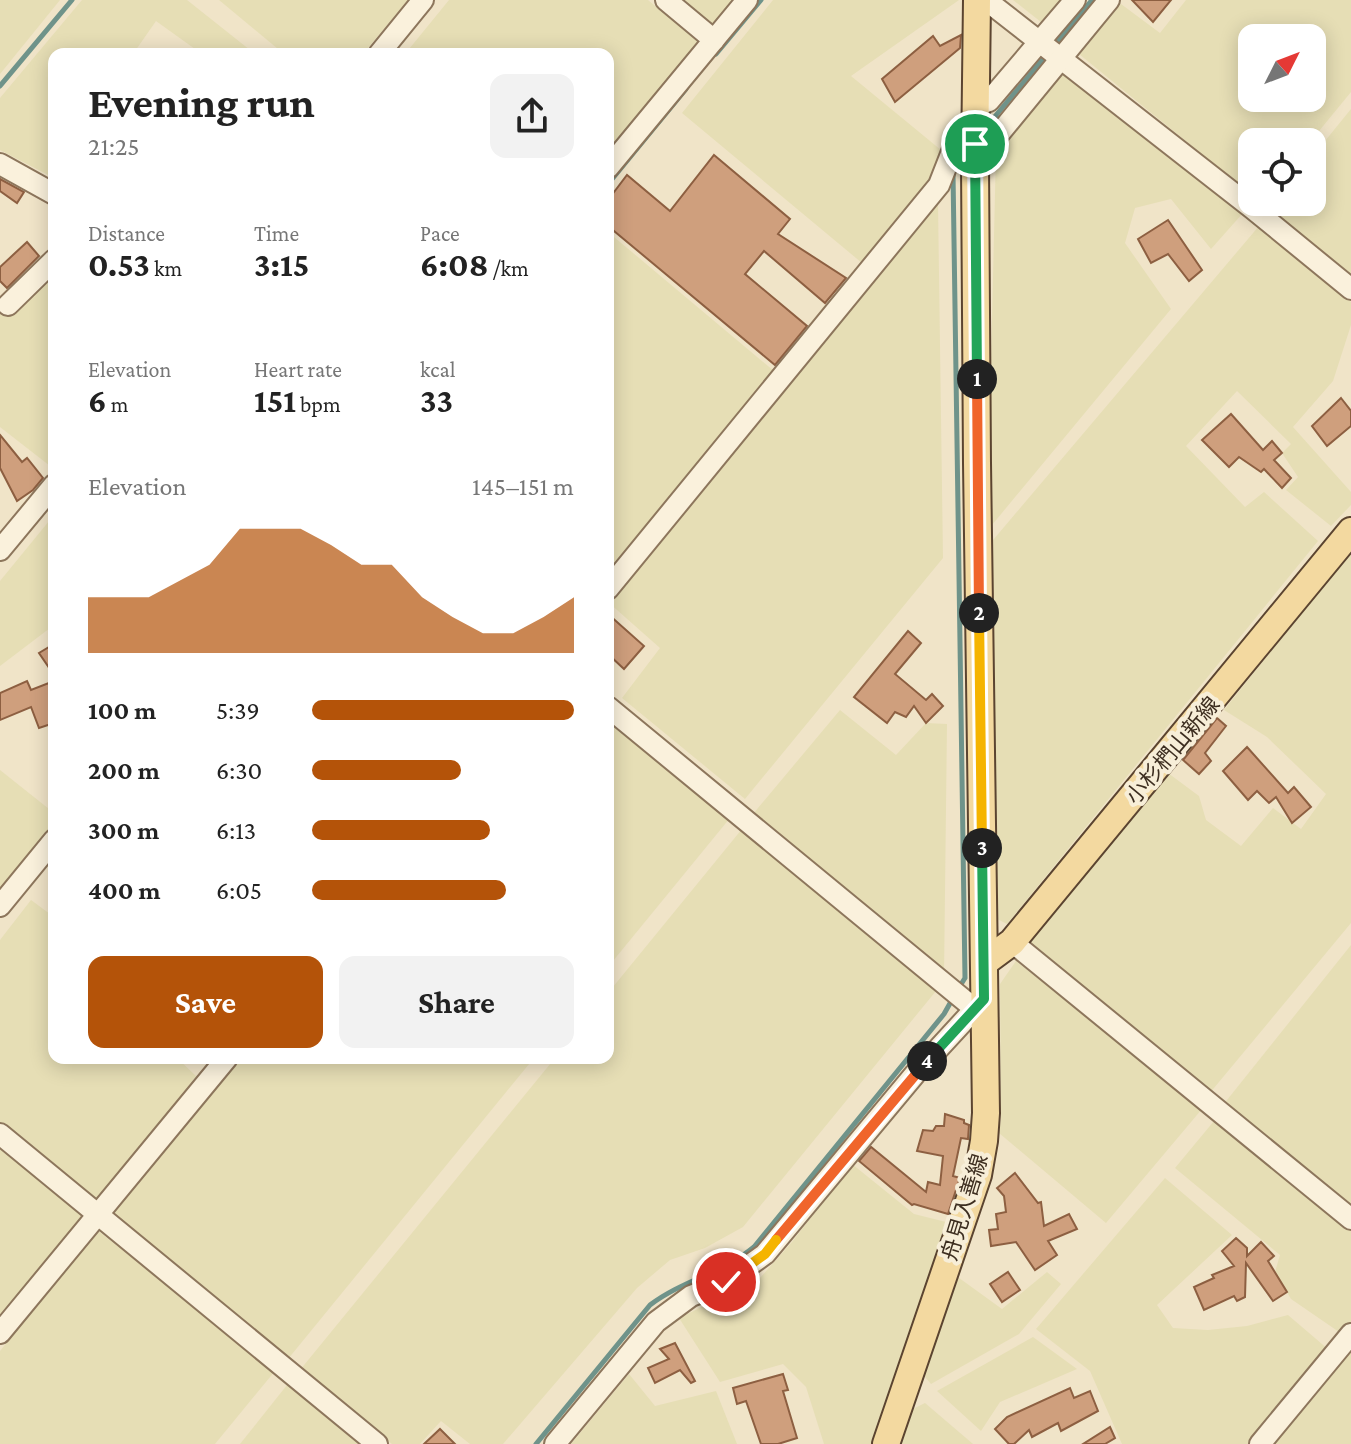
<!DOCTYPE html>
<meta charset="utf-8">
<style>
:root{--surface:#fff;--page:#f2f2f2;--text:#222;--muted:#767676;--accent:#b45309}
body{margin:0;font-family:"Crimson Pro","Noto Sans JP",serif;background:var(--page);color:var(--text);height:100vh;display:flex;flex-direction:column;font-size:30px;white-space:nowrap}
*{box-sizing:border-box;margin:0}
p{font-size:26px;color:var(--muted)}
.icon{flex:none;width:44px;height:44px;fill:none;stroke:currentColor;stroke-width:2;stroke-linecap:round;stroke-linejoin:round}
.map{position:relative;flex:1;overflow:hidden}
.panel{position:absolute;left:48px;top:48px;width:566px;height:1016px;display:flex;flex-direction:column;background:var(--surface);border-radius:16px;box-shadow:0 4px 20px #0003}
.panel>*{flex:none}
.needle{width:52px;rotate:48deg}
.fabs{position:absolute;left:1238px;top:24px;display:grid;gap:16px}
.fabs a{display:grid;place-items:center;width:88px;height:88px;border-radius:16px;background:var(--surface);box-shadow:0 4px 20px #0003;font-size:40px}
.pin{position:absolute;display:grid;place-items:center;width:68px;height:68px;color:#fff;margin:-34px;border:4px solid #fff;border-radius:50%;box-shadow:0 2px 8px #0007}
.km{position:absolute;width:40px;height:40px;margin:-20px;border-radius:50%;background:#222;color:#fff;font-size:22px;line-height:40px;text-align:center}
.round{display:grid;place-items:center;flex:none;width:84px;height:84px;border-radius:16px;background:var(--page)}
.head{display:flex;align-items:center;justify-content:space-between;height:136px;padding:0 40px}
h1{font-size:44px;font-weight:700;line-height:60px}
.stats{display:grid;grid-template-columns:repeat(3,1fr);gap:12px;height:136px;padding:8px 40px}
.stats div{display:grid;align-content:center}
.stats b{font-size:34px;font-weight:700}
.stats small{font-size:22px;font-weight:400}
.stats p{font-size:22px}
.chart{height:224px;padding:16px 40px}
.chart p{display:flex;justify-content:space-between}
.chart svg{width:100%;height:144px;margin-top:8px;fill:var(--accent);opacity:.7}
.button{display:flex;gap:16px;margin-top:auto;padding:16px 40px}
.button a{flex:1;height:92px;border-radius:16px;background:var(--accent);color:#fff;font-size:32px;font-weight:700;line-height:92px;text-align:center}
.button a+a{background:var(--page);color:var(--text)}
ul{padding:0 40px;list-style:none;font-size:26px}
li{display:grid;grid-template-columns:128px 96px 1fr;align-items:center;height:60px}
li i{height:20px;border-radius:10px;background:var(--accent)}
.map>svg:first-child{display:block}
.farmland{fill:#e6deb5;fill-rule:evenodd}
.lines{fill:none;stroke-linecap:round;stroke-linejoin:round}
.stream{stroke:#6f938a;stroke-width:5}
.building{fill:#cf9f7d;stroke:#8d5f41;stroke-width:2}
.minor-casing{stroke:#8d765c;stroke-width:24}
.major-casing{stroke:#5b4430;stroke-width:30}
.minor{stroke:#faf1dc;stroke-width:20}
.major{stroke:#f3d9a0;stroke-width:26}
.split-1-casing{stroke:#fff;stroke-width:16}
.split-2-casing{stroke:#fff;stroke-width:16}
.split-3-casing{stroke:#fff;stroke-width:16}
.split-4-casing{stroke:#fff;stroke-width:16}
.split-5-casing{stroke:#fff;stroke-width:16}
.split-6-casing{stroke:#fff;stroke-width:16}
.split-1{stroke:#22a559;stroke-width:10}
.split-2{stroke:#f0652b;stroke-width:10}
.split-3{stroke:#f5b400;stroke-width:10}
.split-4{stroke:#22a559;stroke-width:10}
.split-5{stroke:#f0652b;stroke-width:10}
.split-6{stroke:#f5b400;stroke-width:10}
.labels{text-anchor:middle;stroke-width:8;stroke-linejoin:round;paint-order:stroke}
.street-label{font-size:22px;fill:#3d2e20;stroke:#f7eed8}
</style>
<div class="map">
<svg width="1351" height="1444" viewBox="0 0 1351 1444">
<rect width="100%" height="100%" fill="#f0e4c8"/>
<g class="farmland">
<polygon points="0,0 60,0 0,74"/>
<polygon points="82,0 187,0 255,54 202,54 156,21 133,54 54,54 54,178 0,150 0,98"/>
<polygon points="219,0 408,0 363,54 284,54"/>
<polygon points="449,0 648,0 698,42 608,151 608,54 405,54"/>
<polygon points="678,0 734,0 711,29"/>
<polygon points="773,0 959,0 851,76 941,150 927,183 862,263 682,113"/>
<polygon points="1013,0 1068,0 1046,26"/>
<path d="M1186,0H1351V92L1310,142H1252V195L1079,54L1121,4L1160,33ZM1252,38H1312V98H1252Z"/>
<polygon points="1066,69 1243,213 1211,249 1171,199 1135,208 1125,243 1171,309 987,531 996,152"/>
<polygon points="1351,109 1351,278 1268,210 1275,202 1312,202 1312,157"/>
<polygon points="938,203 943,558 745,799 622,698 660,648 608,602"/>
<polygon points="1259,226 1351,302 1351,325 1333,381 1293,427 1351,492 1351,505 1331,526 1286,490 1298,477 1282,453 1291,444 1237,391 1186,446 1245,507 1264,492 1318,541 1007,924 995,918 988,546"/>
<polygon points="608,232 774,371 608,571"/>
<polygon points="54,273 54,469 0,427 0,306 11,315"/>
<polygon points="54,515 54,625 0,666 0,581"/>
<polygon points="1351,551 1351,923 1209,1094 1028,945 1168,773 1199,796 1206,820 1241,846 1273,808 1301,829 1326,794 1267,737 1224,710"/>
<polygon points="840,710 896,755 926,723 947,724 944,976 753,814"/>
<polygon points="608,715 730,818 608,967"/>
<polygon points="0,770 54,813 54,826 0,891"/>
<polygon points="742,829 936,991 743,1227 705,1248 670,1260 637,1288 503,1444 470,1444 441,1421 420,1444 392,1444 300,1370 555,1058 608,1058 608,993"/>
<polygon points="31,900 54,917 54,1058 177,1058 196,1076 101,1199 95,1198 0,1122 0,940"/>
<polygon points="1351,945 1351,1208 1223,1105"/>
<polygon points="1016,961 1202,1109 1106,1223 999,1133 1001,1119 1000,984"/>
<polygon points="239,1058 534,1058 288,1359 114,1217 116,1207"/>
<polygon points="1214,1121 1351,1229 1351,1322 1342,1334 1291,1299 1275,1272 1280,1255 1175,1168"/>
<polygon points="0,1148 84,1217 0,1319"/>
<polygon points="852,1164 914,1214 950,1223 874,1444 824,1444 806,1387 783,1364 720,1382 679,1318 759,1279 792,1242"/>
<polygon points="1165,1178 1232,1235 1157,1305 1173,1328 1208,1330 1247,1326 1288,1315 1329,1350 1252,1444 1122,1444 1090,1371 1036,1329"/>
<polygon points="97,1230 275,1371 215,1444 0,1444 0,1351"/>
<polygon points="1047,1272 1061,1284 1019,1334 931,1384 920,1371 955,1275 1002,1309"/>
<polygon points="1033,1337 1077,1369 1000,1402 981,1431 937,1391"/>
<polygon points="1351,1346 1351,1444 1272,1444"/>
<polygon points="629,1374 655,1406 716,1391 737,1444 571,1444"/>
<polygon points="287,1385 359,1444 240,1444"/>
<polygon points="925,1403 973,1444 901,1444 911,1410"/>
</g>
<g class="lines">
<g class="stream">
<polyline points="1055,45 1092,0"/>
<polyline points="716,54 761,0"/>
<polyline points="0,86 72,0"/>
<polyline points="987,126 1048,53"/>
<polyline points="953,173 965,978 958,989"/>
<polyline points="608,184 686,89"/>
<path d="M536,1444L650,1305C683,1280 723,1273 754,1247L944,1014L953,998"/>
</g>
</g>
<g class="building">
<polygon points="1132,0 1171,0 1153,22"/>
<polygon points="961,35 960,48 895,102 882,79 933,36 940,46"/>
<polygon points="714,155 790,219 778,234 846,278 825,303 764,251 745,274 807,326 775,365 608,226 608,200 627,175 670,211"/>
<polygon points="0,179 24,192 17,203 0,191"/>
<polygon points="1168,220 1202,270 1189,281 1168,254 1151,263 1138,239"/>
<polygon points="27,242 39,256 7,288 0,281 0,267"/>
<polygon points="1341,398 1351,411 1351,426 1327,446 1312,426"/>
<polygon points="1231,414 1263,450 1272,441 1282,453 1274,460 1291,478 1282,488 1264,469 1261,472 1239,457 1229,467 1202,440"/>
<polygon points="0,435 22,462 27,458 43,478 33,490 17,501 0,468"/>
<polygon points="608,614 644,646 624,669 608,654"/>
<polygon points="908,631 921,643 895,674 926,700 932,694 943,706 926,723 914,706 906,717 895,712 887,723 854,697"/>
<polygon points="54,644 54,675 39,653"/>
<polygon points="27,681 31,690 54,681 54,723 39,728 31,707 0,720 0,693"/>
<polygon points="1217,718 1226,726 1205,753 1211,761 1199,774 1183,760"/>
<polygon points="1247,747 1288,793 1294,787 1311,807 1292,823 1276,797 1269,803 1257,791 1248,800 1223,771"/>
<polygon points="945,1114 964,1120 964,1123 969,1125 968,1139 961,1138 953,1176 960,1178 948,1214 914,1204 912,1205 859,1161 871,1147 926,1192 928,1182 940,1185 943,1156 917,1151 923,1130 933,1131 936,1126 944,1126"/>
<polygon points="1015,1173 1038,1203 1041,1202 1044,1226 1069,1214 1077,1229 1048,1241 1057,1255 1035,1270 1016,1242 991,1246 989,1230 998,1229 996,1214 1006,1212 1004,1196 997,1188"/>
<polygon points="1236,1238 1247,1248 1247,1256 1261,1242 1274,1256 1268,1261 1287,1292 1273,1301 1246,1263 1245,1297 1237,1301 1234,1296 1204,1310 1194,1287 1214,1278 1212,1275 1234,1266 1222,1251"/>
<polygon points="1008,1272 1020,1290 1002,1302 990,1284"/>
<polygon points="675,1343 695,1381 691,1383 680,1370 655,1383 648,1368 669,1359 660,1349"/>
<polygon points="783,1374 788,1390 783,1391 797,1438 778,1444 761,1444 746,1401 737,1404 733,1388"/>
<polygon points="1070,1388 1074,1398 1090,1391 1098,1411 1061,1431 1058,1423 1032,1437 1029,1430 1014,1444 1009,1444 995,1429 1007,1417"/>
<polygon points="1110,1427 1115,1438 1105,1444 1083,1444"/>
<polygon points="440,1429 455,1444 424,1444"/>
</g>
<g class="lines">
<defs>
<g id="minor">
<polyline points="666,0 714,40"/>
<polyline points="986,0 1252,208 1351,289"/>
<polyline points="379,54 423,0"/>
<polyline points="975,106 989,101 1075,0"/>
<polyline points="0,164 54,194"/>
<polyline points="608,168 747,0"/>
<polyline points="8,305 54,260"/>
<polyline points="0,550 54,485"/>
<polyline points="608,589 939,185 959,134 975,144 999,134 1109,0"/>
<polyline points="608,707 975,1009"/>
<polyline points="0,906 54,840"/>
<polyline points="1012,942 1351,1219"/>
<polyline points="0,1134 377,1444"/>
<polyline points="0,1333 227,1058"/>
<polyline points="555,1444 656,1322 691,1296 726,1282 765,1254 915,1074 984,999"/>
<polyline points="1260,1444 1351,1334"/>
</g>
<g id="major">
<polyline points="985,962 1012,942 1351,531"/>
<polyline points="886,1444 978,1175 984,1141 986,1113 977,463 975,162 977,0"/>
</g>
</defs>
<use href="#minor" class="minor-casing"/>
<use href="#major" class="major-casing"/>
<use href="#minor" class="minor"/>
<use href="#major" class="major"/>
</g>
<g class="lines">
<defs>
<polyline id="split-1" points="975,144 977,379"/>
<polyline id="split-2" points="977,379 979,613"/>
<polyline id="split-3" points="979,613 982,848"/>
<polyline id="split-4" points="927,1061 984,999 982,848"/>
<polyline id="split-5" points="776,1240 927,1061"/>
<polyline id="split-6" points="726,1282 765,1254 776,1240"/>
</defs>
<use href="#split-1" class="split-1-casing"/>
<use href="#split-2" class="split-2-casing"/>
<use href="#split-3" class="split-3-casing"/>
<use href="#split-4" class="split-4-casing"/>
<use href="#split-5" class="split-5-casing"/>
<use href="#split-6" class="split-6-casing"/>
<use href="#split-1" class="split-1"/>
<use href="#split-2" class="split-2"/>
<use href="#split-3" class="split-3"/>
<use href="#split-4" class="split-4"/>
<use href="#split-5" class="split-5"/>
<use href="#split-6" class="split-6"/>
</g>
<g class="labels">
<g class="street-label">
<text transform="translate(1172 750) rotate(-50)" y="8">小杉椚山新線</text>
<text transform="translate(964 1207) rotate(-73)" y="8">舟見入善線</text>
</g>
</g>
</svg>
<div class="fabs">
<a><svg class="needle" viewBox="-14 -14 28 28"><path d="M0-13l5 13h-10z" fill="#e53935"/><path d="M0 13l5-13h-10z" fill="#767676"/></svg></a>
<a><svg class="icon" aria-label="locate" viewBox="0 0 24 24"><circle cx="12" cy="12" r="6"/><path d="M12 2v4M12 18v4M2 12h4M18 12h4"/></svg></a>
</div>
<div class="pin" style="left:975px;top:144px;background:#1e9e55"><svg class="icon" aria-label="arrive" viewBox="0 0 24 24"><path d="M6 21V4h12l-3 4 3 4H6"/></svg></div>
<div class="pin" style="left:726px;top:1282px;background:#d93025"><svg class="icon" aria-label="check" viewBox="0 0 24 24"><path d="M5 12l5 5 9-10"/></svg></div>
<b class="km" style="left:977px;top:379px">1</b>
<b class="km" style="left:979px;top:613px">2</b>
<b class="km" style="left:982px;top:848px">3</b>
<b class="km" style="left:927px;top:1061px">4</b>
<section class="panel">
<div class="head"><div><h1>Evening run</h1><p>21:25</p></div><a class="round"><svg class="icon" aria-label="share" viewBox="0 0 24 24"><path d="M12 15V3M7 8l5-5 5 5M5 13v7h14v-7"/></svg></a></div>
<div class="stats">
<div><p>Distance</p><b>0.53<small> km</small></b></div>
<div><p>Time</p><b>3:15</b></div>
<div><p>Pace</p><b>6:08<small> /km</small></b></div>
</div>
<div class="stats">
<div><p>Elevation</p><b>6<small> m</small></b></div>
<div><p>Heart rate</p><b>151<small> bpm</small></b></div>
<div><p>kcal</p><b>33</b></div>
</div>
<div class="chart"><p><span>Elevation</span>145–151 m</p>
<svg viewBox="0 0 160 44" preserveAspectRatio="none"><path d="M0 44V27L10 27L20 27L30 22L40 17L50 6L60 6L70 6L80 11L90 17L100 17L110 27L120 33L130 38L140 38L150 33L160 27V44z"/></svg>
</div>
<ul>
<li><b>100 m</b>5:39<i style="width:100%"></i></li>
<li><b>200 m</b>6:30<i style="width:57%"></i></li>
<li><b>300 m</b>6:13<i style="width:68%"></i></li>
<li><b>400 m</b>6:05<i style="width:74%"></i></li>
</ul>
<div class="button"><a>Save</a><a>Share</a></div>
</section>
</div>
